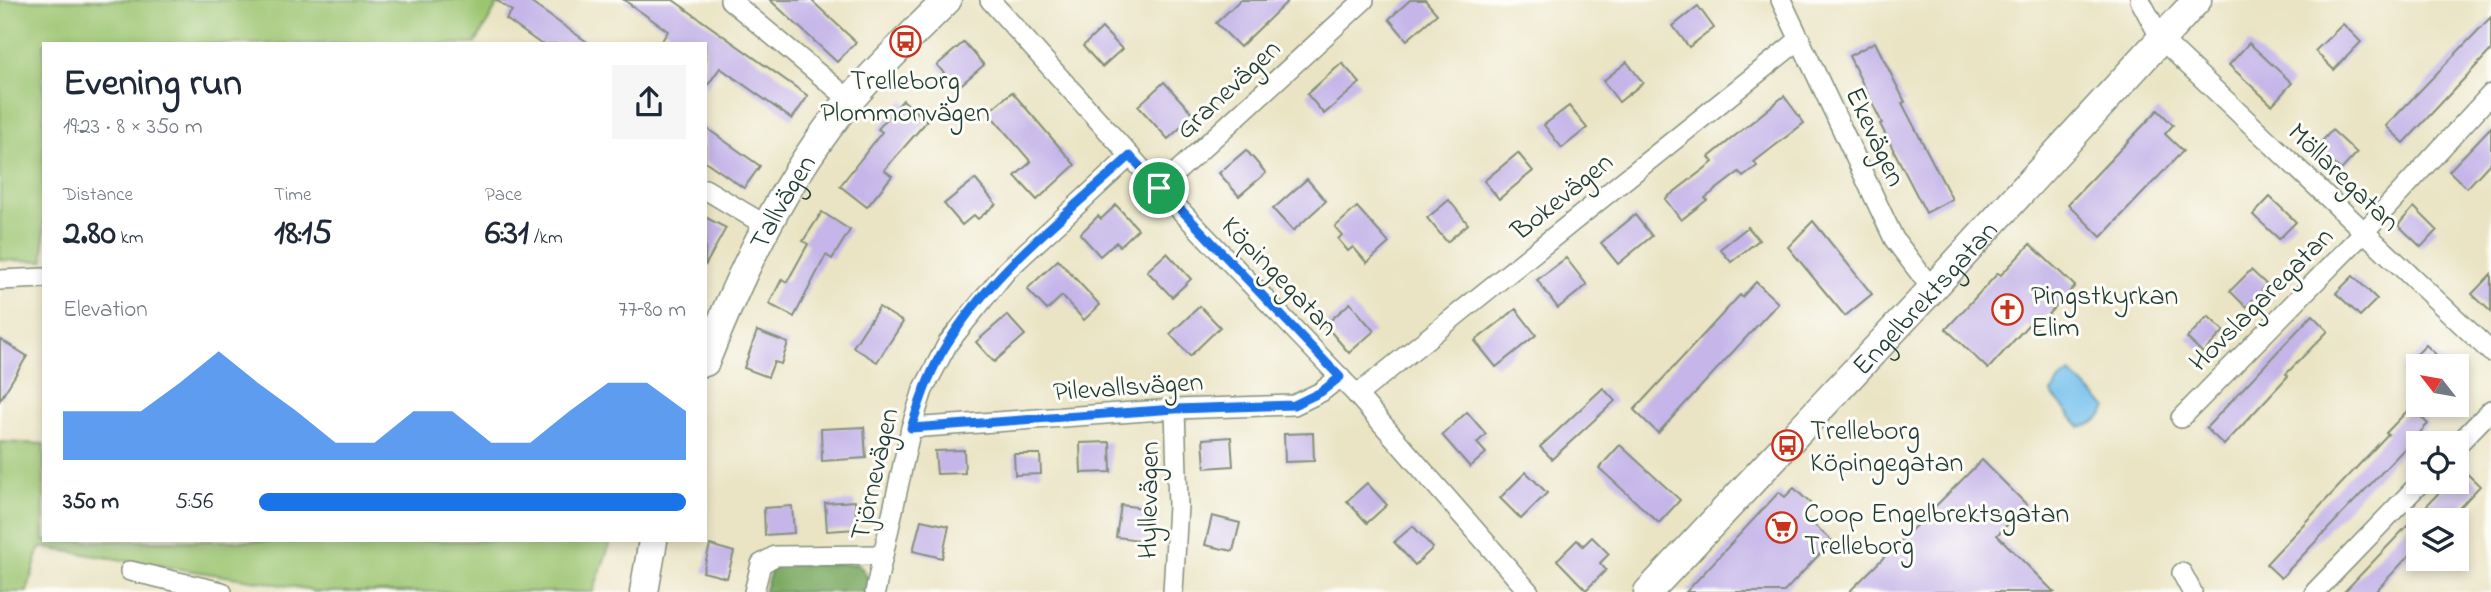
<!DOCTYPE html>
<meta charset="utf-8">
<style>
:root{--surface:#fff;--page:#f6f6f7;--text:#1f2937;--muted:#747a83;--accent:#1a73e8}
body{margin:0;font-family:"Indie Flower",sans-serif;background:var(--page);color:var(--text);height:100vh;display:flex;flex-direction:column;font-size:26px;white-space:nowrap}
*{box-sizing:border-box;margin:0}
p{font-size:23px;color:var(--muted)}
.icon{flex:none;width:38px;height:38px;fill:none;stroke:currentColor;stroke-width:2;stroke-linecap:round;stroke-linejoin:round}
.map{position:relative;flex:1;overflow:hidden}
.panel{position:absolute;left:42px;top:42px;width:665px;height:500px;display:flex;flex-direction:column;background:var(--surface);border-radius:0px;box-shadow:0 4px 10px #0003}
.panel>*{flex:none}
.needle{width:46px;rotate:301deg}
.fabs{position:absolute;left:2406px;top:354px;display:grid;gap:14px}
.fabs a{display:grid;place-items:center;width:63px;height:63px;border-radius:0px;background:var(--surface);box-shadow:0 4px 10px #0003;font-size:35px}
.pin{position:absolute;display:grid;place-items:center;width:60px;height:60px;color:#fff;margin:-30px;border:4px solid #fff;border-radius:50%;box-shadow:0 2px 7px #0007}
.round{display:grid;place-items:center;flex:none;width:74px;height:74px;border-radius:0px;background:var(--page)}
.summary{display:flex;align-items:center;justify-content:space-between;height:119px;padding:0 21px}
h1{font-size:38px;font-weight:700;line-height:52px}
.figures{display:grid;grid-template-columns:repeat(3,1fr);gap:10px;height:119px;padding:7px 21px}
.figures div{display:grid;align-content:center}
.figures b{font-size:35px;font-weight:700}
.figures small{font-size:19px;font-weight:400}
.figures p{font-size:19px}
.chart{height:196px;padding:14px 21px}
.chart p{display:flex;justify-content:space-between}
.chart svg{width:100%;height:126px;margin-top:7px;fill:var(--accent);opacity:.7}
ul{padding:0 21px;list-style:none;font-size:23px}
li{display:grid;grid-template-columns:112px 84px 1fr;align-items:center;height:52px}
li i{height:18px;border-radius:9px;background:var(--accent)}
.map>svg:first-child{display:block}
.green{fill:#9cc571;stroke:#5e8152;stroke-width:2}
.forest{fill:#7daa63;stroke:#4e744c;stroke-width:2}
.water{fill:#73bfec;stroke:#497e90;stroke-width:2}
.building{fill:#c5b5e9}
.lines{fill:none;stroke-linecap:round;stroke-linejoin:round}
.street-casing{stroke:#84907c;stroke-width:22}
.secondary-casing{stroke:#84907c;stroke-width:31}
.street{stroke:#fff;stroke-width:19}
.secondary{stroke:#fff;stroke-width:28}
.route-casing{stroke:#fff;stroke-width:14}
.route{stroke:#1a73e8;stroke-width:9}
.labels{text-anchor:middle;stroke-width:6;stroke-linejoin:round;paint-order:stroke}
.poi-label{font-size:28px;fill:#1f3d34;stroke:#fdfcf7;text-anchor:start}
.street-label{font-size:28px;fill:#1f3d34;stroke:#fdfcf7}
</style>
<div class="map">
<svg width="2491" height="592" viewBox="0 0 2491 592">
<rect width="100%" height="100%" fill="#fdfcf7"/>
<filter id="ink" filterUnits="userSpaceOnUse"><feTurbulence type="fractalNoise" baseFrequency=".0143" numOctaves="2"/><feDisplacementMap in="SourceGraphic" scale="14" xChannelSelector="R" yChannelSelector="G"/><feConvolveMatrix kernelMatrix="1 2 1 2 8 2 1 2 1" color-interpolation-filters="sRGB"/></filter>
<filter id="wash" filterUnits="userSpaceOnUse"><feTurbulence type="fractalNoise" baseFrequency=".00686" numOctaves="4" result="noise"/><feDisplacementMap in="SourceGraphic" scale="28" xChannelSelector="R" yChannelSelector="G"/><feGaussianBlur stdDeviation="1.57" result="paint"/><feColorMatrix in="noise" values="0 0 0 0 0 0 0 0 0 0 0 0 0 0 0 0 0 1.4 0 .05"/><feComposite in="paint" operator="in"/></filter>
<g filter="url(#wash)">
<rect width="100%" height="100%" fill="#eae4c4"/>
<g class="green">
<polygon points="0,0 500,0 475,44 44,44 44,261 0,260"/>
<polygon points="0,442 44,444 44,541 611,541 593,592 314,592 308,589 40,547 27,592 0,592"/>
</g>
<path class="forest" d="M857,564C867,572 870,580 867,592H764L773,565Z"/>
<path class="water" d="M2070,373L2107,407C2103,417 2092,426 2080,427L2051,393L2059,381Z"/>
<g id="blocks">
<g class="building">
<polygon points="496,0 527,0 590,44 541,44 506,19 512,11"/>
<polygon points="624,0 673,0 808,96 792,119 720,68 705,89 705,44 660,44 668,31"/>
<polygon points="770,0 811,0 856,42 837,62"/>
<polygon points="1240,0 1289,0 1240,47 1216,23"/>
<polygon points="1410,0 1425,0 1437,14 1407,40 1389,19"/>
<polygon points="1698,6 1714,28 1689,47 1673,26"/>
<polygon points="2491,17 2491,50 2404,143 2386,126"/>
<polygon points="2343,24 2361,42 2334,70 2315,51"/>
<polygon points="1102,28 1122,49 1102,67 1083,46"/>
<polygon points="964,42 984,65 957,88 937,65"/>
<polygon points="1875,42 1905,102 1902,103 1952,199 1926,213 1880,124 1882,123 1849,56"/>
<polygon points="2249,43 2292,83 2272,105 2229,65"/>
<polygon points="1627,62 1643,83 1619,102 1603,81"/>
<polygon points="1342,63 1360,83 1324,114 1307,94"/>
<polygon points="1164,82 1194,115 1168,139 1138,106"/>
<polygon points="1012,92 1075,165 1037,200 1015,176 1031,162 988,112"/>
<polygon points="1784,96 1804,123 1754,162 1757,166 1743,177 1739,172 1705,198 1707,200 1681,220 1665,199 1713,162 1709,157"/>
<polygon points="903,100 927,121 884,170 892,176 867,207 840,186 882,132 878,129"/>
<polygon points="1569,106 1587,128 1562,148 1544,125"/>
<polygon points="2158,110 2173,125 2165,134 2183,151 2101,237 2068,204"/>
<polygon points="705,127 760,166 744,188 705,161"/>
<polygon points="2491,127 2491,162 2467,188 2449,171"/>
<polygon points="2332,130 2357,153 2341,170 2316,148"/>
<polygon points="1246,150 1266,173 1239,196 1219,173"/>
<polygon points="1518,153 1533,171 1499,199 1484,181"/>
<polygon points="975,179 996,204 978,219 974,215 962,225 944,204"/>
<polygon points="1307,179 1326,201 1293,231 1273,209"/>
<polygon points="2270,197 2296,222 2279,239 2253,215"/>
<polygon points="1449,200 1468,224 1447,242 1427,218"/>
<polygon points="1116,205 1138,229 1120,246 1116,242 1100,256 1080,234 1098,216 1101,219"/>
<polygon points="1357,207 1389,243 1367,263 1353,247 1348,251 1338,239 1342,235 1335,227"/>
<polygon points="2414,207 2437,230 2421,247 2398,225"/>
<polygon points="822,212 850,230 832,259 826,255 794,317 769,304 782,279 787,282 808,244 803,241"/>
<polygon points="1635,215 1652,236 1618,264 1601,243"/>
<polygon points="705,217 726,228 705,266"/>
<polygon points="1813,221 1872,294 1845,316 1788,247"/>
<polygon points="1748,227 1759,240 1731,262 1720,249"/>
<polygon points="2030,244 2075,286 2033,330 2028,325 1988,369 1946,329 1998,273 2001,275"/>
<polygon points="1167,253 1191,279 1172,297 1147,271"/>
<polygon points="1566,258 1587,285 1558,308 1537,280"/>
<polygon points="1058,260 1100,305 1084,320 1062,296 1047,310 1027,289"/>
<polygon points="2251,270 2267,285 2246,307 2230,291"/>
<polygon points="2491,274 2491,312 2472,294"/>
<polygon points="2353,276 2377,299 2360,316 2336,293"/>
<polygon points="1756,282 1778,303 1658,433 1634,410 1740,295 1742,297"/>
<polygon points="1350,303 1374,331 1349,353 1325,325"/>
<polygon points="1200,306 1220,327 1190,356 1170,334"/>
<polygon points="879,307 903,322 877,362 853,347"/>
<polygon points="1516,309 1536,335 1496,367 1475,341"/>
<polygon points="1007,315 1025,335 994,362 976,342"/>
<polygon points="2312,315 2328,331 2286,374 2288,376 2224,445 2206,428"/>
<polygon points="2208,316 2224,331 2203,353 2187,338"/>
<polygon points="757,331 788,343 781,364 774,362 768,377 744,368"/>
<polygon points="0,339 27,356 0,400"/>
<polygon points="2426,345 2448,366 2405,366"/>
<polygon points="1603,388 1615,401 1552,459 1540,447"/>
<polygon points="2411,407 2428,424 2281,578 2266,564 2388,434 2386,433"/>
<polygon points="1467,412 1486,434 1477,443 1486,453 1470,467 1442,435"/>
<polygon points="864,427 866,458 822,461 821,429"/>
<polygon points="1313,433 1314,461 1285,462 1284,434"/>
<polygon points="1231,437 1233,466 1205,468 1203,439"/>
<polygon points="1110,442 1111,472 1081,473 1080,443"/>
<polygon points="1620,445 1680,500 1659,523 1599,468"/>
<polygon points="964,450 965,473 937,474 935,451"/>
<polygon points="1014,454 1040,454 1041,474 1015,475"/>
<polygon points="1982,460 2027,505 1997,535 2054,592 1849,592"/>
<polygon points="2462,469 2480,486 2448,520 2418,520 2418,546 2375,592 2344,592 2450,481 2457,481 2457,474"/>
<polygon points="1526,472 1547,493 1521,519 1500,498"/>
<polygon points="1367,483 1387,505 1367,523 1347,501"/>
<polygon points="1794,488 1812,505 1803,515 1832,541 1784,592 1686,592 1779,492 1785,497"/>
<polygon points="855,501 857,529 827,531 825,503"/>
<polygon points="1121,505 1151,509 1147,541 1116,537"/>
<polygon points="792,506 794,533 765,535 764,508"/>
<polygon points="1212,516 1240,523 1233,551 1205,545"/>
<polygon points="921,520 949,526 942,558 913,551"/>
<polygon points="1413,526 1433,548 1415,565 1394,542"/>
<polygon points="1592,537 1609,554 1600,563 1606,570 1586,590 1557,560 1577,540 1583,546"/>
<polygon points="710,545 734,552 727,578 703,572"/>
</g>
</g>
</g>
<g filter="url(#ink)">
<use href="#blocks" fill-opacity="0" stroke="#84907c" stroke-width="2"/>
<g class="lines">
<defs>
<g id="street">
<polyline points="730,0 850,100"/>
<polyline points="990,0 1159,188 1357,395 1529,592"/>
<polyline points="1781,0 1894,239 1932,289"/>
<polyline points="2140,0 2161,39 2491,352"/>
<polyline points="1159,188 1364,0"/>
<polyline points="705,189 765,225"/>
<polyline points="0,280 44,278"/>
<polyline points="1357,395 1800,39"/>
<polyline points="2181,418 2363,233 2491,94"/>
<polyline points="911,428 1175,409 1294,405 1321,392 1340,377"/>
<polyline points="2457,445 2491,410"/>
<polyline points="130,571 222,592"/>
<polyline points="2182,573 2192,592"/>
<polyline points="754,592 761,564 775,556 883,555"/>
<polyline points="875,592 911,428 923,390 948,343 1007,270 1130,156"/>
<polyline points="1173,592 1178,506 1175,409"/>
<polyline points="2315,592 2422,481"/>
</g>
<g id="secondary">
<path id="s1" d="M705,362C742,269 785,178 850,100C880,65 914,33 947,0"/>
<polyline points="644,592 653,541"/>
<path id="s2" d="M1648,592L1932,289L2197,0"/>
</g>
</defs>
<use href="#street" class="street-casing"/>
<use href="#secondary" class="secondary-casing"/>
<use href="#street" class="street"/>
<use href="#secondary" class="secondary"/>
</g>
</g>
<g class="lines" filter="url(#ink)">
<defs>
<path id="route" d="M1130,156L1340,377L1321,392L1294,405L1175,409L911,428C921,398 930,370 947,344C993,270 1067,214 1130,156Z"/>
</defs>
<use href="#route" class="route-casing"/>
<use href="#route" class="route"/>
</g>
<defs>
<symbol id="bus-ring" viewBox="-11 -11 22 22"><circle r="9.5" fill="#fdfcf7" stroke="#c8321e" stroke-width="1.5"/><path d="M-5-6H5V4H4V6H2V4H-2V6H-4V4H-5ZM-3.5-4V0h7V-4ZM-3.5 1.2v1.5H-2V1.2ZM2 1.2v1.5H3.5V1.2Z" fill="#c8321e"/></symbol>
<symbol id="church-ring" viewBox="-11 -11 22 22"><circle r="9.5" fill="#fdfcf7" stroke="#c8321e" stroke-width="1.5"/><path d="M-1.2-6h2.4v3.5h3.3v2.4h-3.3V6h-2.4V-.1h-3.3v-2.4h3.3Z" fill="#c8321e"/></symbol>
<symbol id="supermarket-ring" viewBox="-11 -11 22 22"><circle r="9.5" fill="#fdfcf7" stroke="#c8321e" stroke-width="1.5"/><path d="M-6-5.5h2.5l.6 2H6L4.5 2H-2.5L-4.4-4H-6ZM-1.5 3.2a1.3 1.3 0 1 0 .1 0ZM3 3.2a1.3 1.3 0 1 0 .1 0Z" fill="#c8321e"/></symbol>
</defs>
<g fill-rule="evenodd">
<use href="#bus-ring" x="888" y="24" width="35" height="35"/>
<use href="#church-ring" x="1990" y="292" width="35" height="35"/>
<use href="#bus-ring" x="1770" y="428" width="35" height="35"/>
<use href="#supermarket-ring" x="1764" y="510" width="35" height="35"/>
</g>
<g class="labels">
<g class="poi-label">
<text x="905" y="89" text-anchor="middle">Trelleborg<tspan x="905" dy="32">Plommonvägen</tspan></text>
<text x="2031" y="304">Pingstkyrkan<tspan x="2031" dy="32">Elim</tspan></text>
<text x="1810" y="439">Trelleborg<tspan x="1810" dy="32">Köpingegatan</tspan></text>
<text x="1804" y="522">Coop Engelbrektsgatan<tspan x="1804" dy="32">Trelleborg</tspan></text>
</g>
<g class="street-label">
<text transform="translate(1227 88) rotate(-43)" y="10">Granevägen</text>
<text transform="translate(1877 136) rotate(65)" y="10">Ekevägen</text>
<text transform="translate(2345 176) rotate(44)" y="10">Möllaregatan</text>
<text transform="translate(1561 195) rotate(-39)" y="10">Bokevägen</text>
<text dy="10" stroke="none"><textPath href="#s1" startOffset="178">Tallvägen</textPath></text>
<text transform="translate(1281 275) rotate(46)" y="10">Köpingegatan</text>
<text dy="10" stroke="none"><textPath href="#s2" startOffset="404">Engelbrektsgatan</textPath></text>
<text transform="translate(2260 298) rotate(-45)" y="10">Hovslagaregatan</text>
<text transform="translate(1128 385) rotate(-4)" y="10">Pilevallsvägen</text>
<text transform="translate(873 474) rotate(-77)" y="10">Tjörnevägen</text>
<text transform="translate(1147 500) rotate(-89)" y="10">Hyllevägen</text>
</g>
</g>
</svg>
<div class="fabs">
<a><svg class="needle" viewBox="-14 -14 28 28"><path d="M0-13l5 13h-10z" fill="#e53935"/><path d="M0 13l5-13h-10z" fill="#747a83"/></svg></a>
<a><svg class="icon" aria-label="locate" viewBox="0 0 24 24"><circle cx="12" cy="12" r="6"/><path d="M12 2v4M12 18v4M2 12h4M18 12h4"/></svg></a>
<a><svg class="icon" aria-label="layers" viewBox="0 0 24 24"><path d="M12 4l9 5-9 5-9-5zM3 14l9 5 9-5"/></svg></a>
</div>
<div class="pin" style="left:1159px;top:188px;background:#1e9e55"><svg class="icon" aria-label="arrive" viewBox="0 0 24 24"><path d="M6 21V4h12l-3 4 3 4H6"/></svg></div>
<section class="panel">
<div class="summary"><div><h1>Evening run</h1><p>19:23 · 8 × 350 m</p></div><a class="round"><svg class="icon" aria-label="share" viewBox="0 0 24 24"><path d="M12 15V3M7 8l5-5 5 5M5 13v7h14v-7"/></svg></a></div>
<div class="figures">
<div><p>Distance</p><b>2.80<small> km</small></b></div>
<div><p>Time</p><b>18:15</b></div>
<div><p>Pace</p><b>6:31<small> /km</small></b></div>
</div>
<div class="chart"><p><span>Elevation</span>77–80 m</p>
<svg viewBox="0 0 160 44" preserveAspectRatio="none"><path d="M0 44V27L10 27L20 27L30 17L40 6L50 17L60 27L70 38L80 38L90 27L100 27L110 38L120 38L130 27L140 17L150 17L160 27V44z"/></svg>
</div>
<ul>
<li><b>350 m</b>5:56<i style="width:100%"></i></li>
</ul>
</section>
</div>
